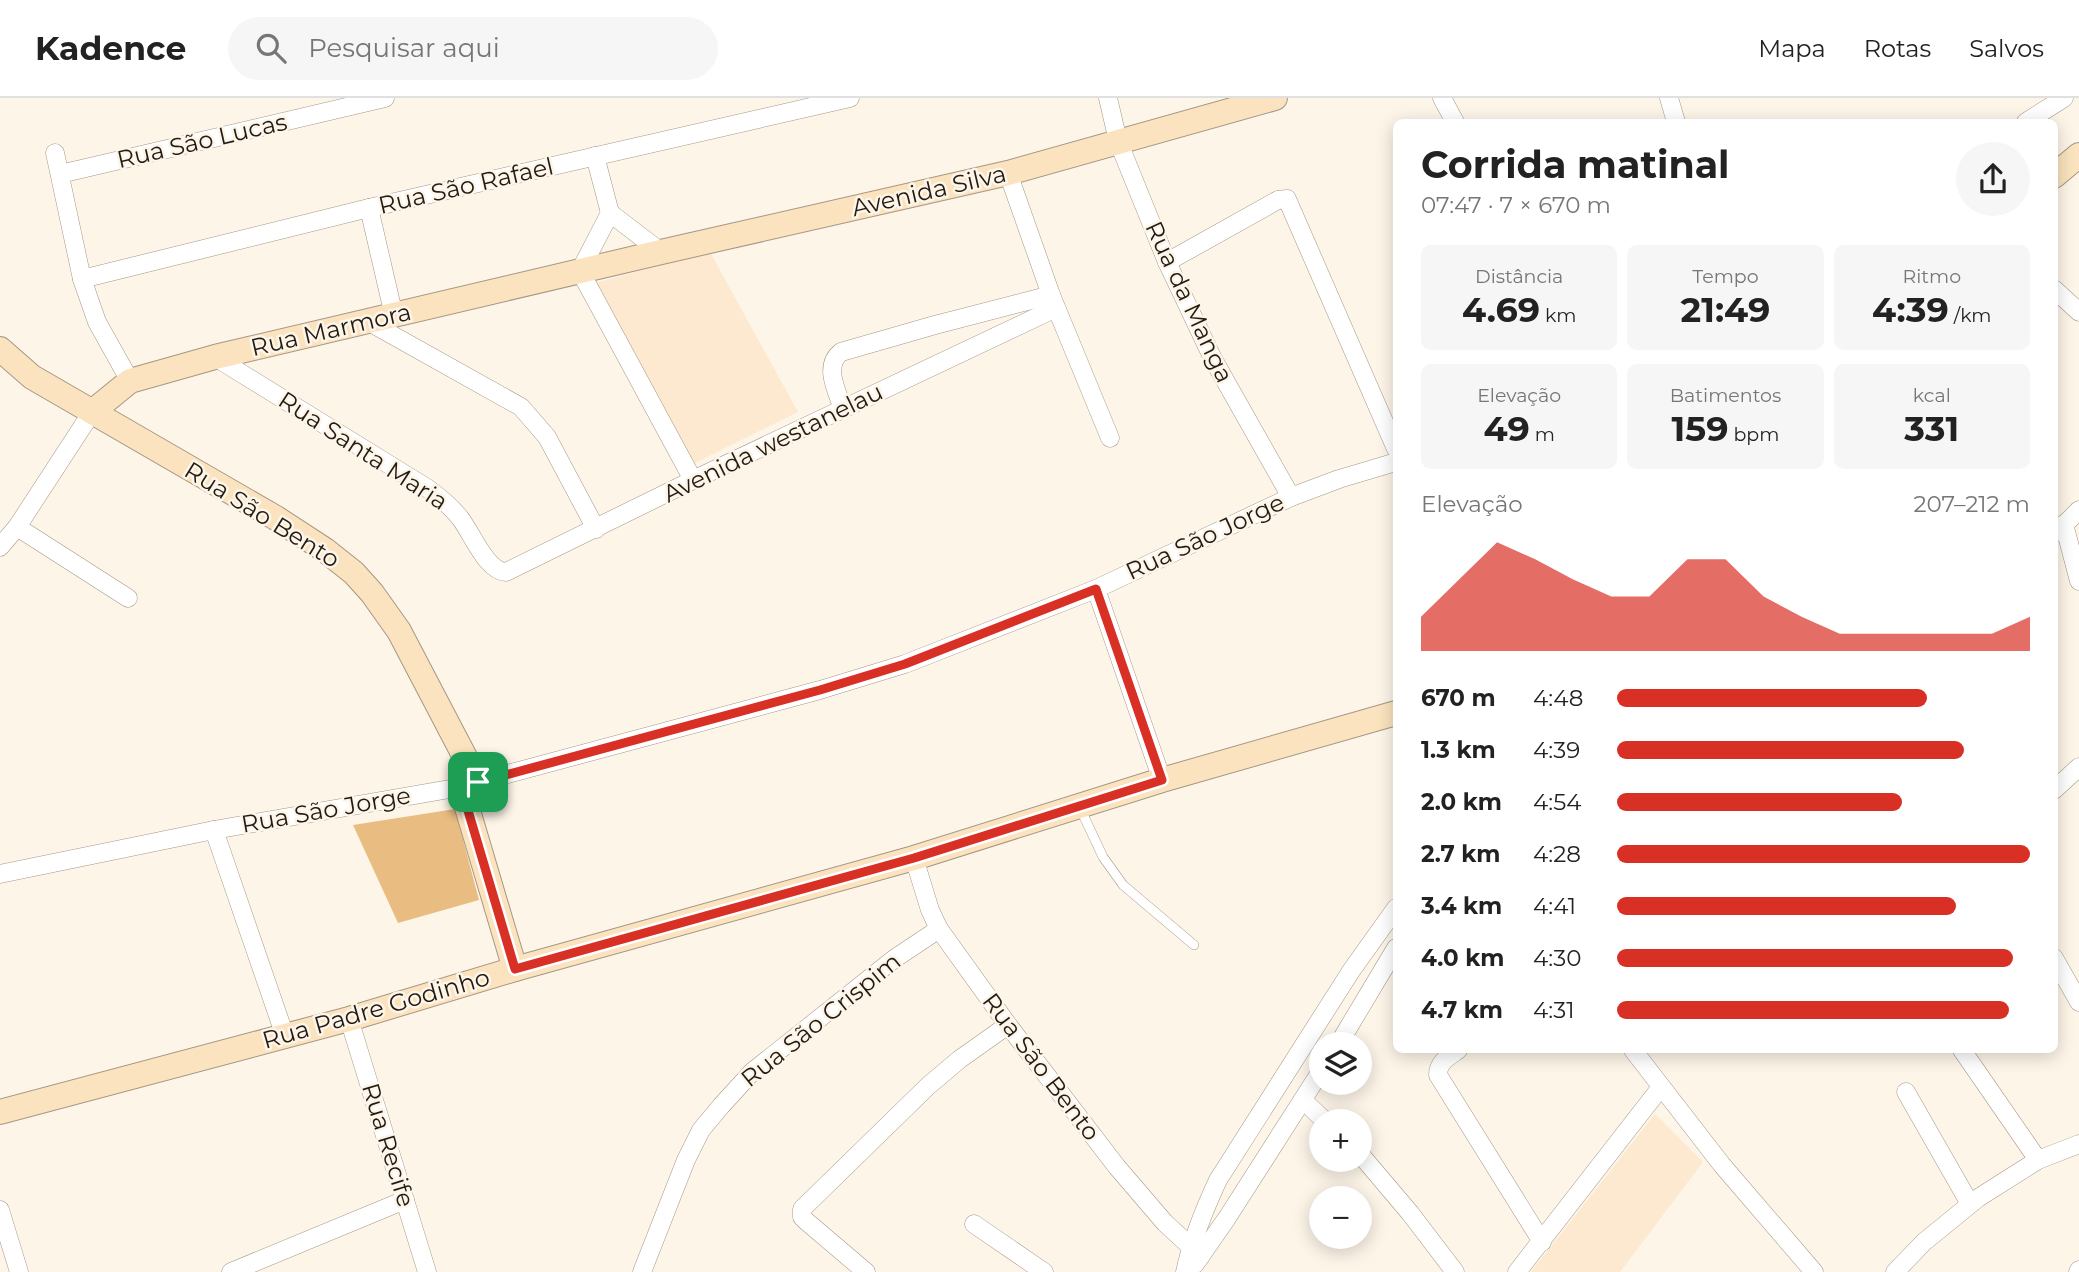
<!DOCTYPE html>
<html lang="pt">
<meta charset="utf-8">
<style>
:root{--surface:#fff;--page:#f6f6f6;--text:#222;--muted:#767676;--line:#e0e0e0;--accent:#d93025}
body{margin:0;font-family:Montserrat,sans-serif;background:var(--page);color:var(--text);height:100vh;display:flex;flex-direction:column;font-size:26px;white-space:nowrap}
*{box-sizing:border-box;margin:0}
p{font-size:23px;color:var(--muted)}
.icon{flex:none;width:38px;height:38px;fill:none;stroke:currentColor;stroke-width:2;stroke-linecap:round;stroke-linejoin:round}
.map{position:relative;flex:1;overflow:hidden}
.panel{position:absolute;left:1393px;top:21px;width:665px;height:934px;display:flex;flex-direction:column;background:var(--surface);border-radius:10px;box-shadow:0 4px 18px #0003}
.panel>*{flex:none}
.buttons{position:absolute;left:1309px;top:934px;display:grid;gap:14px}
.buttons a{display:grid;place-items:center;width:63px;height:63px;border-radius:50%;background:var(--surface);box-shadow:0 4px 18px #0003;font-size:35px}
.pin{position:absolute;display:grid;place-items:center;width:60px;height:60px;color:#fff;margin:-30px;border-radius:14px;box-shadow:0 4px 10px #0006}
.round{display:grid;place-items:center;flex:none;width:74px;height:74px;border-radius:37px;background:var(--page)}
.summary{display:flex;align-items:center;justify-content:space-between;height:119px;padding:0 28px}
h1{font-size:38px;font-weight:700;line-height:52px}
.stats{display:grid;grid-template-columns:repeat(3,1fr);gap:10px;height:119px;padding:7px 28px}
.stats div{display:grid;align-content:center;border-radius:10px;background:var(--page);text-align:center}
.stats b{font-size:35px;font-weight:700}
.stats small{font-size:19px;font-weight:400}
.stats p{font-size:19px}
.chart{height:196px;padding:14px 28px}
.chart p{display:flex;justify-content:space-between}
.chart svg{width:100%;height:126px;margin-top:7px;fill:var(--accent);opacity:.7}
ul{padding:0 28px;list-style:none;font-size:23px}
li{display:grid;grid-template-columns:112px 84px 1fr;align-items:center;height:52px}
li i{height:18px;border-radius:9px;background:var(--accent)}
header{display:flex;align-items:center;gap:42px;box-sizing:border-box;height:98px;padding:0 35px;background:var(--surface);border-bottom:2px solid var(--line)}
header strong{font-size:33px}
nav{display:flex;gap:38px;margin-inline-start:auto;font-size:24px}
.search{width:490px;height:63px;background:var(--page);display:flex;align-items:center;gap:18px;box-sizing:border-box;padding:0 24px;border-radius:38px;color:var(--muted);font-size:26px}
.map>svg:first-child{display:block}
.built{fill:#fde9cf}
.forest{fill:#e9bd82}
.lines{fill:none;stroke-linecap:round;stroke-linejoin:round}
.lane-casing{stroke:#a59785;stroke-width:10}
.street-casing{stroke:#a59785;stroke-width:19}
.secondary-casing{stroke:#a59785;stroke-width:26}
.lane{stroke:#fff;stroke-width:9}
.street{stroke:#fff;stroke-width:18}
.secondary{stroke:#fae3be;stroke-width:24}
.route-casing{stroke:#fff;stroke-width:14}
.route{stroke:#d93025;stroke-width:9}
.labels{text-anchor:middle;stroke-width:5;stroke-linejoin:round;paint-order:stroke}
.street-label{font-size:24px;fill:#201b14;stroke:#fef5e9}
</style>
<header>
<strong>Kadence</strong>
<div class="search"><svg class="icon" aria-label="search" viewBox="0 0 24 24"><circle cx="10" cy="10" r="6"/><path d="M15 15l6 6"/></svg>Pesquisar aqui</div>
<nav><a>Mapa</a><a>Rotas</a><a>Salvos</a></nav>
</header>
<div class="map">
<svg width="2079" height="1174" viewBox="0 0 2079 1174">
<rect width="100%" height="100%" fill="#fef5e9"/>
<g class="built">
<polygon points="710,154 798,314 693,366 595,185"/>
<polygon points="1655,1016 1703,1064 1620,1174 1531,1174"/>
</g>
<polygon class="forest" points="455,711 479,802 398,825 353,727"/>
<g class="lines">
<defs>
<polyline id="lane" points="1080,710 1103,759 1123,787 1194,847"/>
<g id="street">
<polyline points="1108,0 1118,43 1167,164 1213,261 1291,399"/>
<polyline points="1442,0 1455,24"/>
<polyline points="1669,0 1676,24"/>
<polyline points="2026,24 2064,0"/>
<polyline points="55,55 82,181 97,224 130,283"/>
<polyline points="595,58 610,115"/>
<polyline points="1008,75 1051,197 1110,340"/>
<polyline points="60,76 385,0"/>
<polyline points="369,110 394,218"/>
<polyline points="661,154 610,115 580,173 693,382"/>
<polyline points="1167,164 1278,102 1287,101 1396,351"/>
<polyline points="82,181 369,110 850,0"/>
<polyline points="2054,191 2079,214"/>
<polyline points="369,224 521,309 547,339 596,431"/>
<path d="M215,259L427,390C439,399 451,408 460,420C472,435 486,473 506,474L693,382L1056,210"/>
<path d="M843,311C837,293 823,268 841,254L935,227L1051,197"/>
<polyline points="2064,426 2079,483"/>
<polyline points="17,429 128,500"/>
<polyline points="2057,434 2079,412"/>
<polyline points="0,449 17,429 92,314"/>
<polyline points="1096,491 1162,682"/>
<polyline points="478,684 820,592 905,566 1096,491 1291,399 1339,381 1396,364"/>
<polyline points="2054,692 2079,669"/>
<polyline points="214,732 285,938"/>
<polyline points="914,760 930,812 939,831 1008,927 1117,1069 1165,1125 1201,1158"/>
<polyline points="0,776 214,732 461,689"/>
<polyline points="2054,860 2079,904"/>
<polyline points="349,921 427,1174"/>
<polyline points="1338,947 1396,850"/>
<path d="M1458,952C1448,959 1438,964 1438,977L1542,1144"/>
<polyline points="1633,952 1722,1067 1814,1174"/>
<polyline points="1962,952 2038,1062"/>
<polyline points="1906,994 1970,1106"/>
<polyline points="1303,1002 1326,1024"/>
<polyline points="1360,1056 1410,1115 1455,1174"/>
<polyline points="0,1112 19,1174"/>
<polyline points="974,1126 1044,1174"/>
<polyline points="1195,1166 1227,1120 1321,973"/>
<polyline points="231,1174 405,1102"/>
<polyline points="642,1174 686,1062 701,1032 721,1008 752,974 894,861 939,831"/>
<polyline points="866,1174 806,1123 802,1119 802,1111 928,988 960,961 1008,927"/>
<path d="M1185,1174C1192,1141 1204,1112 1218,1082L1351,873L1396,810"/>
<polyline points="1517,1174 1661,989"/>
<polyline points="1895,1174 1924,1144 1978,1100 2038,1062 2079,1046"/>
<polyline points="2078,1174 2079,1172"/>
</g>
<g id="secondary">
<polyline points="2054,78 2079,57"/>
<polyline points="0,251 32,279 276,420 325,452 354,475 372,495 399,533 478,684 461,689 515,871"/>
<polyline points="92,314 130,283 215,259 661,154 1008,75 1275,0"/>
<polyline points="0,1014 349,921 515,871 914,760 1162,682 1396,615"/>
</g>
</defs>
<use href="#lane" class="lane-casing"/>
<use href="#street" class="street-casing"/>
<use href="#secondary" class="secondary-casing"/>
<use href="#lane" class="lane"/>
<use href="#street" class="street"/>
<use href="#secondary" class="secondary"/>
</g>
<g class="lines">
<defs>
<polygon id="route" points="1096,491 1162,682 914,760 515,871 461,689 820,592 905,566"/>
</defs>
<use href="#route" class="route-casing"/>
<use href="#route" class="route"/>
</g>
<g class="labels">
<g class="street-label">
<text transform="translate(202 43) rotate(-13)" y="8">Rua São Lucas</text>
<text transform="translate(466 88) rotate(-13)" y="8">Rua São Rafael</text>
<text transform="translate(929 93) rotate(-13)" y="8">Avenida Silva</text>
<text transform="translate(1189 204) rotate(65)" y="8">Rua da Manga</text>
<text transform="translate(331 232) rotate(-13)" y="8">Rua Marmora</text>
<text transform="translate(773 345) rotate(-26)" y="8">Avenida westanelau</text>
<text transform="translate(363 353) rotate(33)" y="8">Rua Santa Maria</text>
<text transform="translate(262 417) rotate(32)" y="8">Rua São Bento</text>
<text transform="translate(1205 439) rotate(-25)" y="8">Rua São Jorge</text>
<text transform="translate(326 712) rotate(-10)" y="8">Rua São Jorge</text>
<text transform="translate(376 911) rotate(-16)" y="8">Rua Padre Godinho</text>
<text transform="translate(821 922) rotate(-39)" y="8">Rua São Crispim</text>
<text transform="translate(1041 969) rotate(53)" y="8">Rua São Bento</text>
<text transform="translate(388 1047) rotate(73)" y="8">Rua Recife</text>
</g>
</g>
</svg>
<div class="buttons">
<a><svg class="icon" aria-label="layers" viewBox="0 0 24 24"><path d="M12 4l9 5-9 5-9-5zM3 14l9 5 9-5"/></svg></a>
<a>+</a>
<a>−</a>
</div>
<div class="pin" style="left:478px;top:684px;background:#1e9e55"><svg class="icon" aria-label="arrive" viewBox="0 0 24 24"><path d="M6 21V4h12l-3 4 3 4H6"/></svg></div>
<section class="panel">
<div class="summary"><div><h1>Corrida matinal</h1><p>07:47 · 7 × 670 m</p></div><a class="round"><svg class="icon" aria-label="share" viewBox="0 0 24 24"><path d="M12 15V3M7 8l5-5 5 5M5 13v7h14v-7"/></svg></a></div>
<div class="stats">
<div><p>Distância</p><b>4.69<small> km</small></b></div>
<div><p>Tempo</p><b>21:49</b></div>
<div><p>Ritmo</p><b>4:39<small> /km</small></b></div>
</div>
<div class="stats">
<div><p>Elevação</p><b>49<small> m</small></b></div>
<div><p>Batimentos</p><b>159<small> bpm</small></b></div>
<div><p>kcal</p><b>331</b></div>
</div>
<div class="chart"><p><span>Elevação</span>207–212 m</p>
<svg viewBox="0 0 160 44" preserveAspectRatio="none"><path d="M0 44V32L10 19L20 6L30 12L40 19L50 25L60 25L70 12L80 12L90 25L100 32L110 38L120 38L130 38L140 38L150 38L160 32V44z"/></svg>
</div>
<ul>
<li><b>670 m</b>4:48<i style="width:75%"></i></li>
<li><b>1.3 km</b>4:39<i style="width:84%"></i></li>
<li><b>2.0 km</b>4:54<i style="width:69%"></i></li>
<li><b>2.7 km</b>4:28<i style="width:100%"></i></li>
<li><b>3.4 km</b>4:41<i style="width:82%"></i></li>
<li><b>4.0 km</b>4:30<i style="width:96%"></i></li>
<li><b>4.7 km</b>4:31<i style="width:95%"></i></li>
</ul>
</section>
</div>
